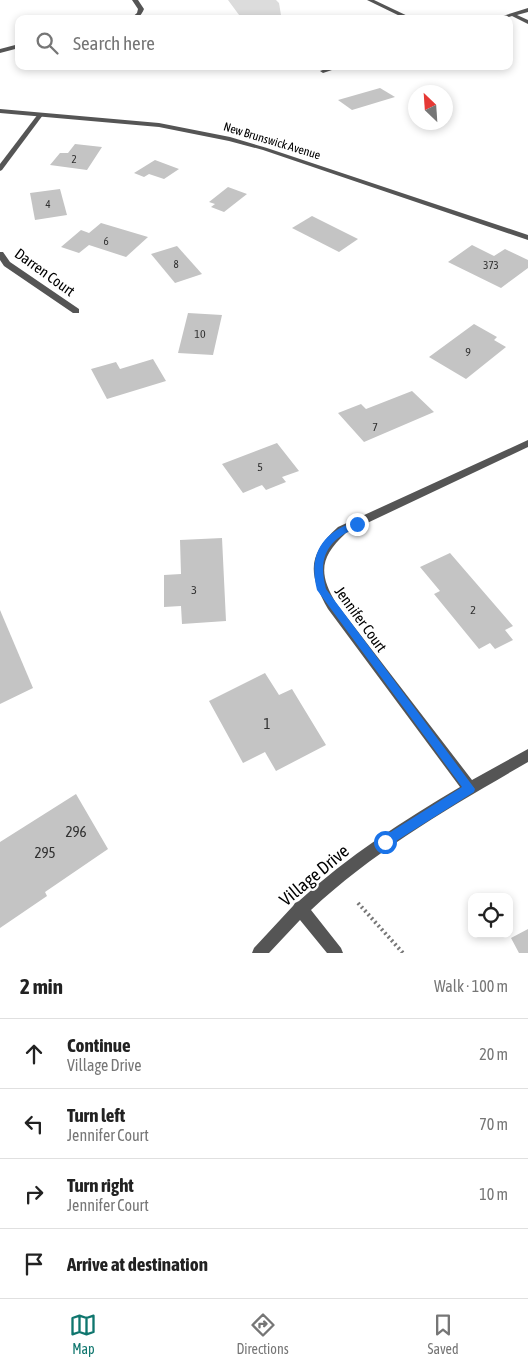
<!DOCTYPE html>
<meta charset="utf-8">
<style>
:root{--surface:#fff;--page:#f6f6f6;--text:#222;--muted:#767676;--line:#e0e0e0;--accent:#0f766e}
body{margin:0;font-family:"Asap Condensed",sans-serif;background:var(--page);color:var(--text)}
.controls{position:absolute;right:15px;bottom:15px;display:grid;overflow:hidden;border-radius:10px;box-shadow:0 2px 8px #0003}
.controls button{width:45px;height:45px;display:grid;place-items:center;padding:0;border:0;border-bottom:1px solid var(--line);background:var(--surface);color:var(--text);font:25px sans-serif}
.compass{position:absolute;left:408px;top:85px;width:45px;height:45px;border-radius:50%;background:var(--surface);box-shadow:0 2px 8px #0003;rotate:335deg}
.stop{position:absolute;width:15px;height:15px;margin:-11px;border:4px solid #1a73e8;border-radius:50%;background:#fff}
.stop.end{background:#1a73e8;border-color:#fff;box-shadow:0 1px 5px #0008}
.list{margin:0;padding:0;list-style:none}
h2{display:flex;justify-content:space-between;align-items:center;height:65px;margin:0;padding:0 20px;font-size:21px}
h2 small{font-size:16px;font-weight:400;color:var(--muted)}
.list li{display:grid;grid-template-columns:32px 1fr auto;gap:15px;align-items:center;box-sizing:border-box;height:70px;padding:0 20px;border-top:1px solid var(--line)}
.list b{display:block;font-size:19px;white-space:nowrap}
.list p{margin:0;font-size:16px;white-space:nowrap;color:var(--muted)}
.list em{font-size:16px;font-style:normal;color:var(--muted)}
.icon{flex:none;width:28px;height:28px;fill:none;stroke:currentColor;stroke-width:2;stroke-linecap:round;stroke-linejoin:round}
.map{position:relative;flex:none;width:528px;height:953px;overflow:hidden}
.search{position:absolute;background:var(--surface);box-shadow:0 2px 8px #0003;left:15px;right:15px;top:15px;height:55px;display:flex;align-items:center;gap:12px;box-sizing:border-box;padding:0 18px;border-radius:10px;color:var(--muted);font-size:19px}
.sheet{height:345px;background:var(--surface)}
nav{display:flex;justify-content:space-around;align-items:center;box-sizing:border-box;height:70px;border-top:1px solid var(--line);background:var(--surface);font-size:14px;color:var(--muted)}
nav a{display:grid;justify-items:center;gap:2px}
nav .on{color:var(--accent)}
.map>svg:first-child{display:block}
</style>
<div class="map">
<svg width="528" height="953" viewBox="0 0 528 953">
<rect width="100%" height="100%" fill="#fff"/>
<polygon fill="#dcdcdc" points="228,0 276,0 279,3 281,15 295,19 242,19"/>
<g fill="#c4c4c4">
<polygon points="380,88 395,97 352,110 338,100"/>
<polygon points="75,144 102,147 87,170 50,165 60,153 68,153"/>
<polygon points="155,160 179,169 164,179 149,174 144,177 134,173"/>
<polygon points="228,187 247,194 224,212 211,207 215,204 209,202"/>
<polygon points="60,189 67,215 35,220 30,193"/>
<polygon points="312,216 358,239 339,252 292,228"/>
<polygon points="101,223 148,237 126,257 89,245 79,253 61,247 81,230 89,233"/>
<polygon points="472,245 494,256 505,249 528,260 528,268 501,288 448,262"/>
<polygon points="177,246 202,274 175,283 151,254"/>
<polygon points="188,313 222,315 213,355 178,353"/>
<polygon points="474,324 497,337 494,340 506,347 466,379 429,357"/>
<polygon points="153,359 166,381 107,399 91,369 116,362 120,369"/>
<polygon points="412,391 434,412 364,442 338,413 361,404 366,409"/>
<polygon points="277,443 299,471 282,477 286,482 266,490 262,485 243,493 222,464"/>
<polygon points="222,538 226,621 182,624 181,606 164,607 164,575 181,574 180,540"/>
<polygon points="450,553 513,626 505,630 513,640 495,649 490,643 479,649 434,594 440,591 420,567"/>
<polygon points="0,610 33,688 0,704"/>
<polygon points="265,673 279,695 292,689 326,745 276,771 265,752 243,763 209,701"/>
<polygon points="76,794 108,849 45,892 47,896 0,928 0,842"/>
<polygon points="528,929 528,953 519,953 511,938"/>
</g>
<g fill="none" stroke-linecap="round" stroke-linejoin="round">
<polyline stroke="#777" stroke-width="4" stroke-dasharray="2 3" stroke-linecap="butt" points="358,903 403,953"/>
<g fill="#555" fill-rule="evenodd">
<path d="M132,0H138L144,9C141,16 138,19 130,19L137,13L138,9Z"/>
<polygon points="367,0 374,0 414,19 406,19"/>
<polygon points="528,8 528,12 517,15 528,20 528,24 512,16 503,19 493,19"/>
<polygon points="19,44 19,48 0,53 0,49"/>
<polygon points="334,66 344,66 323,73 320,71"/>
<polygon points="38,114 43,115 2,170 0,171 0,164"/>
<polygon points="0,252 3,252 10,262 79,309 79,313 73,313 4,266 0,260"/>
<path d="M528,440V447L346,533C320,557 318,573 336,603L472,780L528,749V762C452,806 375,850 311,910L341,948L343,953H327L300,920L269,953H252L254,948L293,906L295,903L299,901C348,856 404,820 460,787L328,609C308,574 307,555 338,527Z"/>
</g>
<polygon fill="#555" fill-rule="evenodd" points="0,109 159,123 230,137 267,148 528,235 528,240 263,150 229,141 159,127 0,113"/>
</g>
<path fill="#1a73e8" d="M357,521L360,522V526C329,539 317,555 326,589L475,789L474,792L385,848L381,846L379,842L381,838L462,787L317,590C308,554 322,532 357,521Z"/>
<g text-anchor="middle" dominant-baseline="central" stroke-width="4.5" stroke-linejoin="round" paint-order="stroke">
<g font-size="11" fill="#313131">
<text x="74" y="159">2</text>
<text x="48" y="204">4</text>
<text x="106" y="241">6</text>
<text x="176" y="264">8</text>
<text x="491" y="265">373</text>
</g>
<g font-size="12" fill="#000" stroke="#fff">
<text transform="translate(272 141) rotate(17)">New Brunswick Avenue</text>
</g>
<g font-size="12" fill="#313131">
<text x="200" y="334">10</text>
<text x="468" y="352">9</text>
<text x="375" y="427">7</text>
<text x="260" y="467">5</text>
<text x="194" y="590">3</text>
<text x="473" y="610">2</text>
</g>
<g font-size="15" fill="#000" stroke="#fff">
<text transform="translate(45 272) rotate(36)">Darren Court</text>
<text transform="translate(361 619) rotate(54)">Jennifer Court</text>
</g>
<g font-size="15" fill="#313131">
<text x="267" y="723">1</text>
<text x="76" y="831">296</text>
<text x="45" y="852">295</text>
</g>
<g font-size="18" fill="#000" stroke="#fff">
<text transform="translate(314 875) rotate(-40)">Village Drive</text>
</g>
</g>
</svg>
<div class="controls">
<button><svg class="icon" aria-label="locate" viewBox="0 0 24 24"><circle cx="12" cy="12" r="6"/><path d="M12 2v4M12 18v4M2 12h4M18 12h4"/></svg></button>
</div>
<svg class="compass" viewBox="-18 -18 36 36"><path d="M0-13l5 13h-10z" fill="#e53935"/><path d="M0 13l5-13h-10z" fill="#767676"/></svg>
<div class="stop" style="left:385px;top:842px"></div>
<div class="stop end" style="left:357px;top:524px"></div>
<div class="search"><svg class="icon" aria-label="search" viewBox="0 0 24 24"><circle cx="10" cy="10" r="6"/><path d="M15 15l6 6"/></svg>Search here</div>
</div>
<section class="sheet">
<h2>2 min<small>Walk · 100 m</small></h2>
<ul class="list">
<li><svg class="icon" aria-label="ahead" viewBox="0 0 24 24"><path d="M12 20V5M6 11l6-6 6 6"/></svg><div><b>Continue</b><p>Village Drive</p></div><em>20 m</em></li>
<li><svg class="icon" aria-label="left" viewBox="0 0 24 24"><path d="M17 20v-9H6M10 6l-5 5 5 5"/></svg><div><b>Turn left</b><p>Jennifer Court</p></div><em>70 m</em></li>
<li><svg class="icon" aria-label="right" viewBox="0 0 24 24"><path d="M7 20v-9h11M14 6l5 5-5 5"/></svg><div><b>Turn right</b><p>Jennifer Court</p></div><em>10 m</em></li>
<li><svg class="icon" aria-label="arrive" viewBox="0 0 24 24"><path d="M6 21V4h12l-3 4 3 4H6"/></svg><div><b>Arrive at destination</b></div></li>
</ul>
</section>
<nav>
<a class="on"><svg class="icon" aria-label="map" viewBox="0 0 24 24"><path d="M3 6l6-2 6 2 6-2v14l-6 2-6-2-6 2zM9 4v14M15 6v14"/></svg>Map</a>
<a><svg class="icon" aria-label="directions" viewBox="0 0 24 24"><path d="M12 3l9 9-9 9-9-9zM9 14v-3h6M13 9l2 2-2 2"/></svg>Directions</a>
<a><svg class="icon" aria-label="saved" viewBox="0 0 24 24"><path d="M7 4h10v16l-5-4-5 4z"/></svg>Saved</a>
</nav>
